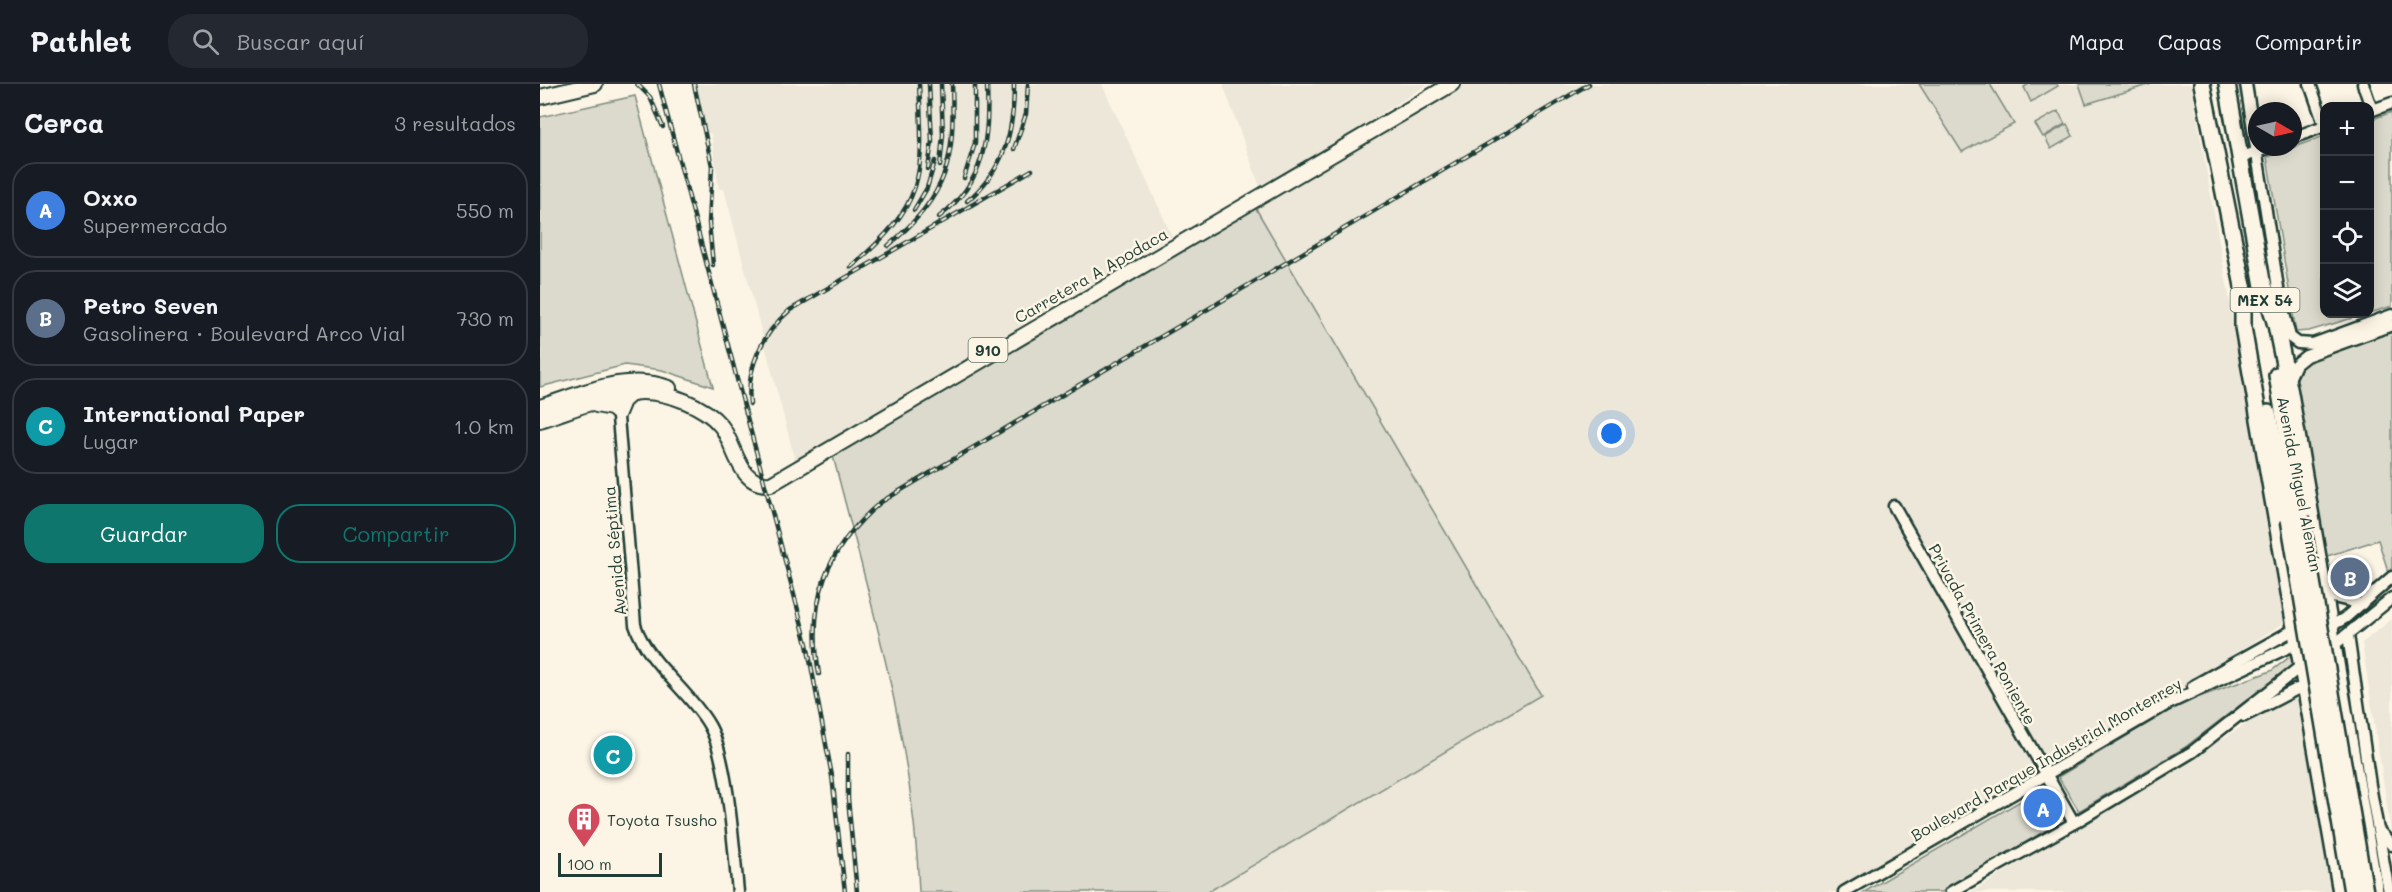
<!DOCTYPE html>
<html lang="es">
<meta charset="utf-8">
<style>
:root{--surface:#171b24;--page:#242831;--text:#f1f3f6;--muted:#9ea1a6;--line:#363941;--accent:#0f766e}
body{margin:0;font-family:Mali,sans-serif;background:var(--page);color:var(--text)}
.controls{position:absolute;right:18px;top:18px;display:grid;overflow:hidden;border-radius:12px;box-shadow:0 3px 15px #0003}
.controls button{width:54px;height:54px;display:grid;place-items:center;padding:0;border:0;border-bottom:2px solid var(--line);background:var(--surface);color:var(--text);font:30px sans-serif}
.compass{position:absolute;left:1708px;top:18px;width:54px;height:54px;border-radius:50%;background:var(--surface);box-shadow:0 3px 15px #0003;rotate:99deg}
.scale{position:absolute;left:18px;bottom:15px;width:104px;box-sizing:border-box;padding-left:6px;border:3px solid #1f3d34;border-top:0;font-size:16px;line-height:21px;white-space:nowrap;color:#1f3d34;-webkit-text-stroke:4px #fcf5e5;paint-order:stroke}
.you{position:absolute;left:1072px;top:350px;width:21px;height:21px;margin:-15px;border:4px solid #fff;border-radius:50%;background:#1a73e8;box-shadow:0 0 0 9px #1a73e833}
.badge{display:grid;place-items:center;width:39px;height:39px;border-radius:50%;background:var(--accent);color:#fff;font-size:20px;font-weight:700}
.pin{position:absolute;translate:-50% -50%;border:3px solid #fff;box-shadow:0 2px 6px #0006}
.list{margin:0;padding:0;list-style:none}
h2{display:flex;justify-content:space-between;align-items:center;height:78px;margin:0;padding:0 24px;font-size:26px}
h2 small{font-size:20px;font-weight:400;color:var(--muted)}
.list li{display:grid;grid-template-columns:39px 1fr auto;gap:18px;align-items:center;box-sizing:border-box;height:96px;margin:0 12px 12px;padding:0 12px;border:2px solid var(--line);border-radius:24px}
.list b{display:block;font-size:22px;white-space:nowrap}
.list p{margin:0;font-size:20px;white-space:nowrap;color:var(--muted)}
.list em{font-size:20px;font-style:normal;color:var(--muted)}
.actions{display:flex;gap:12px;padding:18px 24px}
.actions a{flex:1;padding:14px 0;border:2px solid var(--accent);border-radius:24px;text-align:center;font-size:21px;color:var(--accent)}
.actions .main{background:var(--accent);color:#fff}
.icon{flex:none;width:33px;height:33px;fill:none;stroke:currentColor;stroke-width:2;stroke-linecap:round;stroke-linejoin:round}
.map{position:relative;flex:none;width:1852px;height:808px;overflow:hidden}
header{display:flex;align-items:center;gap:36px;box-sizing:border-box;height:84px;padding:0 30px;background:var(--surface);border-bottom:2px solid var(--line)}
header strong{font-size:28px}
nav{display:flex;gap:33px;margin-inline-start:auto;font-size:21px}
.search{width:420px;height:54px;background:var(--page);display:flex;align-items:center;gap:15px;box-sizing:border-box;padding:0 21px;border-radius:24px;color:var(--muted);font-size:22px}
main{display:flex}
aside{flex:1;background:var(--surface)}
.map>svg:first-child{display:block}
</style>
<header>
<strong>Pathlet</strong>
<div class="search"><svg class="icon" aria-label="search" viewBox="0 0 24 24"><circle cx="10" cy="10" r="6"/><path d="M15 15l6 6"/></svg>Buscar aquí</div>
<nav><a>Mapa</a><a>Capas</a><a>Compartir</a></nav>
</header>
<main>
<aside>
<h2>Cerca<small>3 resultados</small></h2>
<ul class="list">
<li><span class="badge" style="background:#3f7fe0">A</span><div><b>Oxxo</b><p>Supermercado</p></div><em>550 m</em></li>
<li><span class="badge" style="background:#5c6f8a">B</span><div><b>Petro Seven</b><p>Gasolinera · Boulevard Arco Vial</p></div><em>730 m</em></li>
<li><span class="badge" style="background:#0f9aa8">C</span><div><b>International Paper</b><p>Lugar</p></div><em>1.0 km</em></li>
</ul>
<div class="actions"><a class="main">Guardar</a><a>Compartir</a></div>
</aside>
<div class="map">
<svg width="1852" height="808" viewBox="0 0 1852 808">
<rect width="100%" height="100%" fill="#fcf5e5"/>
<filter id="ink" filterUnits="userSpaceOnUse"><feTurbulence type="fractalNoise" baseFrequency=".0167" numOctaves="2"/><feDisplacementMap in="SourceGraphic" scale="12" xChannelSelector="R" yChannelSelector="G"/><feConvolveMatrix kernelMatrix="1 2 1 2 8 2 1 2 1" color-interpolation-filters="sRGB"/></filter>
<g filter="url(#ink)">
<g fill="#ece7d8">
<polygon points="151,0 562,0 632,152 255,376 184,105 179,105 171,49 164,50"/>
<polygon points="683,0 888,0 721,106"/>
<polygon points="921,0 1651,0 1747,537 1559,654 1295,808 668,808 1001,611 715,123"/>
<polygon points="1852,535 1852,754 1822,559"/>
<polygon points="1757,609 1791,808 1432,808"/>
</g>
<g fill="#dcdacc" stroke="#7e8c80" stroke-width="1.5">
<polygon points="1379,0 1450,0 1474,40 1422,68"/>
<polygon points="1489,0 1517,0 1518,2 1491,18 1484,3"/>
<polygon points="1539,0 1611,0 1546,20"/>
<polygon points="95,12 173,303 122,286 85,281 0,303 0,33"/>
<polygon points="1518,27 1525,40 1503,53 1495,40"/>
<polygon points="1852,28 1852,222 1830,229 1830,36"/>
<polygon points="1527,40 1533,52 1511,65 1505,53"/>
<polygon points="1784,52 1784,230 1826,230 1769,247 1756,248 1727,73"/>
<path d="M715,123L1001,611L668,808H379C374,657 329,513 292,368Z"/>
<polygon points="1852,248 1852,487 1849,490 1838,456 1784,473 1754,301 1756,288 1765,278"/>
<polygon points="1755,569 1758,577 1644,664 1539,727 1518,693 1640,620 1731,587"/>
<polygon points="1489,712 1508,745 1402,808 1324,808"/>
</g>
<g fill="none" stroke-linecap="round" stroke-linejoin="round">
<defs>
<g id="minor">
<polyline points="1706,0 1739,210 1750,253 1758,259 1773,260 1852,231"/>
<polyline points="1770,0 1784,40"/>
<polyline points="1823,0 1832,26"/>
<polyline points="1830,27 1852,19"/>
<polyline points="1753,54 1784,42"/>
<polyline points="1700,74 1730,63"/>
<polyline points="1750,293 1756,280 1766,272 1852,241"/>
<path d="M77,321L95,541C108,580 149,606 169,641C188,673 194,768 198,808"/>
<polyline points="1354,422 1534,739"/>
<polyline points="1785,511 1822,520"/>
<polyline points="1786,545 1805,534 1852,493"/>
<polyline points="1808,551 1830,701 1849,808"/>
<polyline points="1789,565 1852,514"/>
<polyline points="1653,602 1755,545"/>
<polyline points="1704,632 1757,605 1767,606"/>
<polyline points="1838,746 1852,761"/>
<polyline points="1304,808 1626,621 1764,556"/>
<polyline points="1411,808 1534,739 1652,668 1765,579"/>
</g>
<g id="major">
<polyline points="0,13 55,0"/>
<polyline points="56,321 72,324 78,329 83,317 92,309"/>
<path d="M0,323C42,310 86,288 129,304"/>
<path d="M0,336C29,327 74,308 102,308C128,308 164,321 181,342C196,361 198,403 231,400L912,0"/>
</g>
<g id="highway">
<polyline points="1662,0 1705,212"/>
<polyline points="1687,0 1724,208"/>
<polyline points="1723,198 1736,241 1750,309 1835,808"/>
<polyline points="1703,201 1703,243 1801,808"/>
<polyline points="1737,291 1761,433"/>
<polyline points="1728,329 1749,435"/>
</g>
</defs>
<use href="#minor" stroke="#1f3d34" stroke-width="15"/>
<use href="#major" stroke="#1f3d34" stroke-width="18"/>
<use href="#highway" stroke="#1f3d34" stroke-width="20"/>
<use href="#minor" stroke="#fcf5e5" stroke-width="10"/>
<use href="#major" stroke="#fcf5e5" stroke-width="14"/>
<use href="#highway" stroke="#fcf5e5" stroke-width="15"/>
<defs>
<g id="rail">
<polyline points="97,0 110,13 123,43"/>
<polyline points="119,0 267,560 292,692 305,808"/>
<polyline points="154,0 172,82 169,139 173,181"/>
<polyline points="474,65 486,30 488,0"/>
<polyline points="400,82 403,51 401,0"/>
<polyline points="388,85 392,57 389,0"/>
<polyline points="424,94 435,59 435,0"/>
<path d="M427,117C465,85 474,48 474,0"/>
<polyline points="374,126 387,104 395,77"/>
<path d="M399,133C446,97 449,55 447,0"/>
<path d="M348,162C409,109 415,78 412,0"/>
<path d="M311,183C386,119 384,93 379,0"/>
<path d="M210,320C206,284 222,250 250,226L492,86"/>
<path d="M279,590C267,518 285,465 341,418L1049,0"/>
<polyline points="308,670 308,715 317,808"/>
</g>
</defs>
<use href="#rail" stroke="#1f3d34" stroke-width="4.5"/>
<use href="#rail" stroke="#fcf5e5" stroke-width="2" stroke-dasharray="7" stroke-linecap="butt"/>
<defs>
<g id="highway-bridge">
<polyline points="1761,433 1825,808"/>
<polyline points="1749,435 1812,808"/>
</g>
</defs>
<use href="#highway-bridge" stroke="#1f3d34" stroke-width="20" stroke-linecap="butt"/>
<use href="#highway-bridge" stroke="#fcf5e5" stroke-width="15"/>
</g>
</g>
<defs>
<symbol id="building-pin" viewBox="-11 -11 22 30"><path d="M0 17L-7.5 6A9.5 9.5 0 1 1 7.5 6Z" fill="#d1495b" stroke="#fcf5e5"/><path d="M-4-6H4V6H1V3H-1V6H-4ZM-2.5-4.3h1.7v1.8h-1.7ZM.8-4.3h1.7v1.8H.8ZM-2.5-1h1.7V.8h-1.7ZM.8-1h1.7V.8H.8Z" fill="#fff"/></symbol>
</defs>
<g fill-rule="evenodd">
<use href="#building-pin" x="25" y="716" width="38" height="52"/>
</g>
<g text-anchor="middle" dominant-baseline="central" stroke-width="5" stroke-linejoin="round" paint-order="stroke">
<g fill="#fcf5e5" stroke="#617469" stroke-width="1.5">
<rect x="1690.5" y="204" width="69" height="24" rx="4.5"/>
<rect x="428.5" y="254" width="39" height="24" rx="4.5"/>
</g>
<g font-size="15" font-weight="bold" fill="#1f3d34">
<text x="1725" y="216">MEX 54</text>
<text x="448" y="266">910</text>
</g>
<g font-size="16" fill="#1f3d34" stroke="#fcf5e5">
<text transform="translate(551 191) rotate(-30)">Carretera A Apodaca</text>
<text transform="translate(1760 400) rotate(79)">Avenida Miguel Alemán</text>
<text transform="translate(74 467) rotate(-95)">Avenida Séptima</text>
<text transform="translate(1443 550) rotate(61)">Privada Primera Poniente</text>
<text transform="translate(1506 675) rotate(-30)">Boulevard Parque Industrial Monterrey</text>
</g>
<g font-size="16" fill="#1f3d34" stroke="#fcf5e5" text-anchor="start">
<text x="67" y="735">Toyota Tsusho</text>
</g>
</g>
</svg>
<div class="controls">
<button>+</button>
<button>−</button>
<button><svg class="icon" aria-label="locate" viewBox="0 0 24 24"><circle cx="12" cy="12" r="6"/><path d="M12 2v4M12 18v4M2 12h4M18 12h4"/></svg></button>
<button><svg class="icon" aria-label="layers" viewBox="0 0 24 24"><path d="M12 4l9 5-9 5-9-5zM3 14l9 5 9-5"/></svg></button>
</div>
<svg class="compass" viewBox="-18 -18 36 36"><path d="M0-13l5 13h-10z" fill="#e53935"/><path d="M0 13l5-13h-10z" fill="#9ea1a6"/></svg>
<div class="scale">100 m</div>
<div class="you"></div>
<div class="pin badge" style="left:1503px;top:724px;background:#3f7fe0">A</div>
<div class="pin badge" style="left:1810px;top:493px;background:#5c6f8a">B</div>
<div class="pin badge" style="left:73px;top:671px;background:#0f9aa8">C</div>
</div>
</main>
